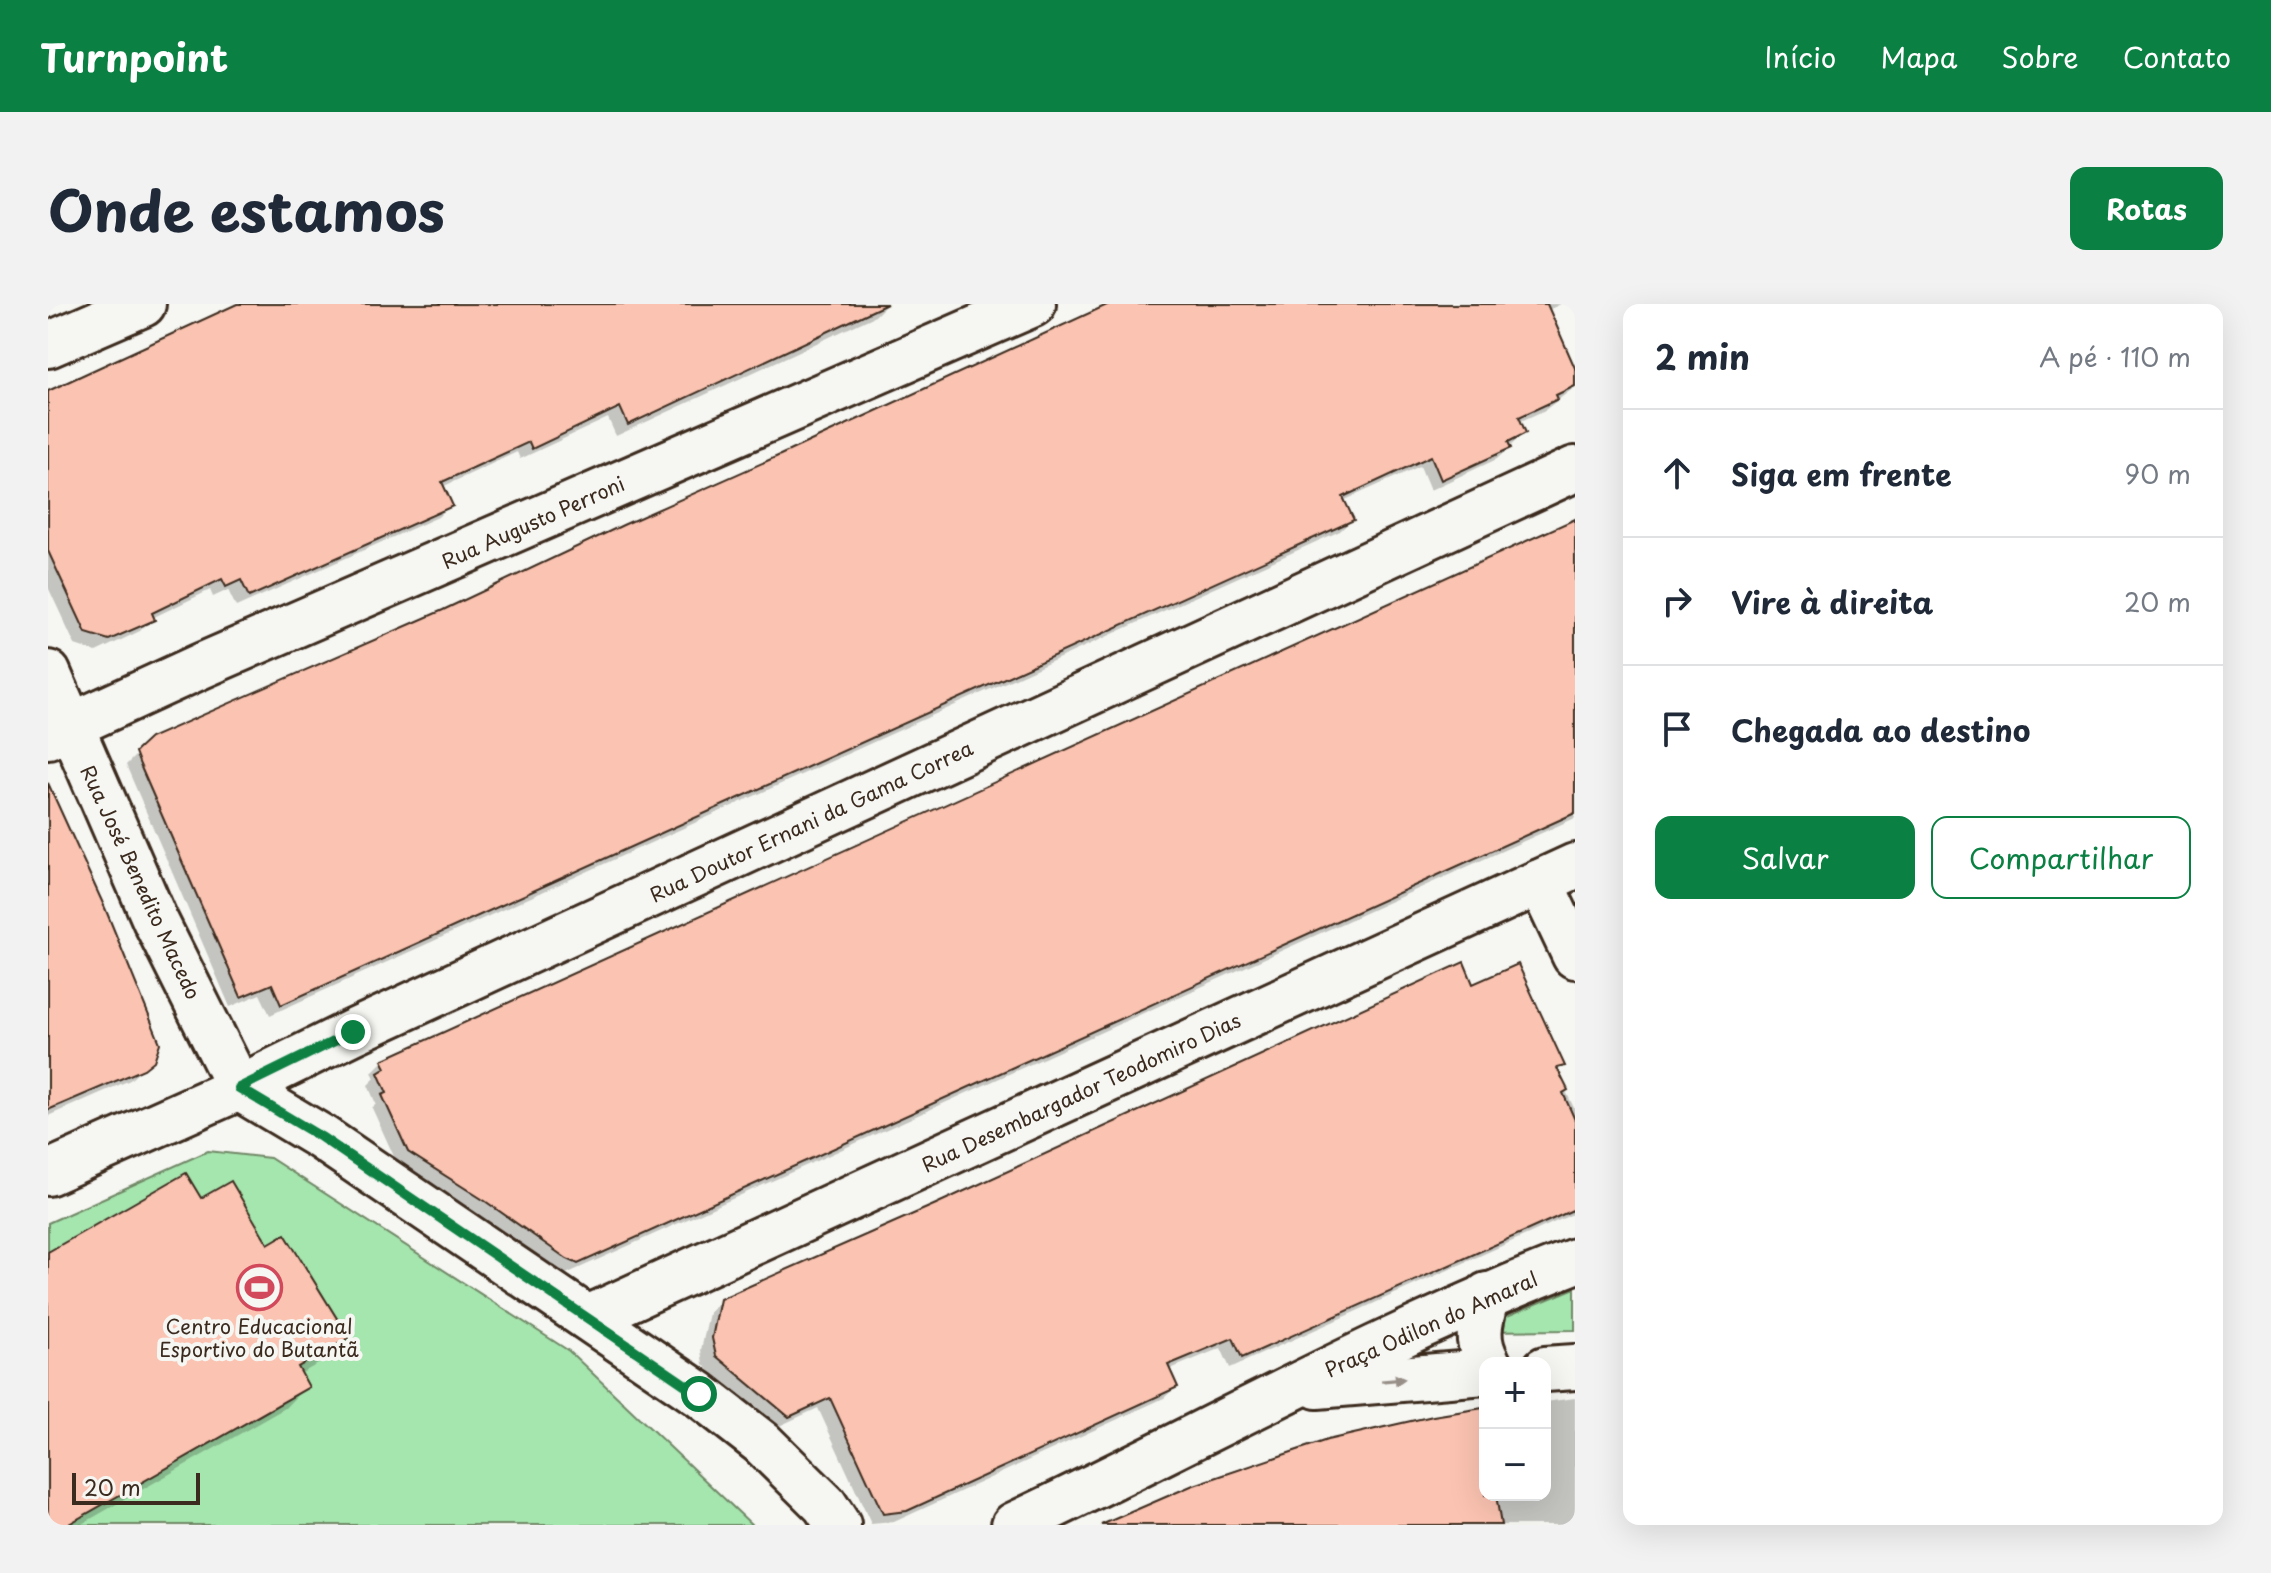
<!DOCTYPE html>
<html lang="pt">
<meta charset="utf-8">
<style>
:root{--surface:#fff;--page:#f2f2f3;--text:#1f2937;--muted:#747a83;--line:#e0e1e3;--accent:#0b8043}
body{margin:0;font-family:"Playpen Sans",sans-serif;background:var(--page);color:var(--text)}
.controls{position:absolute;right:24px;bottom:24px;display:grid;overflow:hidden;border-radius:16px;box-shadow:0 8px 32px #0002}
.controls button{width:72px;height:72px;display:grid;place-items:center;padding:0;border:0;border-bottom:2px solid var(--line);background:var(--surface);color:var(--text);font:40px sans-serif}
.scale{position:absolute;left:24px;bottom:20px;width:128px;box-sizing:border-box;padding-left:8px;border:4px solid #3b2a1e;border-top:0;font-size:22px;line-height:28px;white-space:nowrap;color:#3b2a1e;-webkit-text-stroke:6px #f6f6f2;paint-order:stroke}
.stop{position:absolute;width:24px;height:24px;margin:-18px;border:6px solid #0b8043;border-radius:50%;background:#fff}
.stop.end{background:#0b8043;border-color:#fff;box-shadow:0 2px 8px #0008}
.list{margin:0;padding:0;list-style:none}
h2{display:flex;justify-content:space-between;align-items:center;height:104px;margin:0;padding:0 32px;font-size:34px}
h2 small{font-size:26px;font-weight:400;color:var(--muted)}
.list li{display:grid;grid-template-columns:52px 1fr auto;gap:24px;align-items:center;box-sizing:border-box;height:128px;padding:0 32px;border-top:2px solid var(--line)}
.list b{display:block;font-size:30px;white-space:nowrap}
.list em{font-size:26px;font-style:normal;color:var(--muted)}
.actions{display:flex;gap:16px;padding:24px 32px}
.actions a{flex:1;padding:18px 0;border:2px solid var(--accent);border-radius:16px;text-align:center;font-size:28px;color:var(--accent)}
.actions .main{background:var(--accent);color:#fff}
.icon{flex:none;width:44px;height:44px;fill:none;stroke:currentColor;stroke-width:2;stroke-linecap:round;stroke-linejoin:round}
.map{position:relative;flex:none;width:1527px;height:1221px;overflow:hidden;border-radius:16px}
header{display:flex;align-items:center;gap:48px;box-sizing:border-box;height:112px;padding:0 40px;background:var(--accent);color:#fff}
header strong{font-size:38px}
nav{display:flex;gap:44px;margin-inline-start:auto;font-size:28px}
.intro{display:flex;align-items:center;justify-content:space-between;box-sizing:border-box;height:192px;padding:0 48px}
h1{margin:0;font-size:56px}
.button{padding:20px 36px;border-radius:16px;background:var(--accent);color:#fff;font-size:28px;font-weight:700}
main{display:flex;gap:48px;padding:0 48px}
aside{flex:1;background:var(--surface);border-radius:16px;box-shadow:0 8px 32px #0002}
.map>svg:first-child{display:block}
</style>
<header>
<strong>Turnpoint</strong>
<nav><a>Início</a><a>Mapa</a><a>Sobre</a><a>Contato</a></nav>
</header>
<div class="intro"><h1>Onde estamos</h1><a class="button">Rotas</a></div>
<main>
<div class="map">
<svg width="1527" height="1221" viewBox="0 0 1527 1221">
<rect width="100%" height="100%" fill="#f6f6f2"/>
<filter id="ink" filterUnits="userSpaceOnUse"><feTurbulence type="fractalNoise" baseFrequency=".0125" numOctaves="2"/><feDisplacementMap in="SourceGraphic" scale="16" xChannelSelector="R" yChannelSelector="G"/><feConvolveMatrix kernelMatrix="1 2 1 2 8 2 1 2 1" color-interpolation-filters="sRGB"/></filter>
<g filter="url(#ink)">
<g fill="#a5e5ae" stroke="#708866" stroke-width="2">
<polygon points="160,847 222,854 521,1047 704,1221 0,1221 0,919"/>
<polygon points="1527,984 1527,1026 1423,1027"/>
</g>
<g fill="#0003">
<polygon points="195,0 839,0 827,12 568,132 560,114 472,155 469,148 394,183 402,201 390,213 188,303 180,286 165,293 162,286 104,314 92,327 48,348 27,341 0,283 0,110"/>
<polygon points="1069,0 1513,0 1500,6 1527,69 1527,83 1497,106 1471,118 1476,129 1449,155 1382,186 1372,162 1295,197 1304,216 1292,227 222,711 212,690 182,703 78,461 103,436 396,308"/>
<polygon points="1527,218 1527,514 518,970 507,966 349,859 324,804 328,800 320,781 327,774 324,768 335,757"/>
<polygon points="0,496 104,756 82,776 0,812"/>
<polygon points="1424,683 1514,761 1508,767 1527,806 1527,909 1182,1064 1173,1044 1120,1066 1128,1083 1116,1094 846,1218 823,1220 770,1104 729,1123 667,1073 655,1060 653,1046 661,1009 673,997"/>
<polygon points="152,897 298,1034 277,1056 252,1070 258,1082 237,1104 32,1221 0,1221 0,950"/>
<polygon points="1527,1094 1527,1221 1057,1221 1385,1114 1437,1107 1437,1191 1497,1191 1497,1098"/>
</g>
<g fill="#fbc3b1" stroke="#3b2a1e" stroke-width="2">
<polygon points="189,0 839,0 580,121 572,103 484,145 481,138 394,178 405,202 201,293 193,276 178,283 174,275 104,309 107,316 61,336 38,329 0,247 0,87"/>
<polygon points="1061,0 1499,0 1527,64 1527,82 1508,91 1510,95 1471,113 1478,129 1460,138 1463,144 1393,176 1383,152 1295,193 1306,216 233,701 224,680 193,693 92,461 87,448 102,434 395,306 575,221 730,152"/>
<polygon points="1527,215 1527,509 530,960 519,955 437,897 360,848 334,791 339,789 330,769 338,764 334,756"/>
<polygon points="0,479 57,604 112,739 106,757 96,765 0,806"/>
<polygon points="1416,658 1425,680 1470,660 1517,762 1509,764 1520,786 1515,789 1527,816 1527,905 1194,1054 1185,1034 1120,1061 1130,1083 859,1207 835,1210 782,1094 741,1113 668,1052 664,1034 672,995 888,900"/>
<polygon points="138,869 153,894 183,877 220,940 237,930 301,1034 250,1063 261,1083 19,1221 0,1221 0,948"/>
<polygon points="1435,1104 1437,1191 1448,1191 1453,1221 1053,1221 1143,1182 1279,1136 1385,1112"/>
</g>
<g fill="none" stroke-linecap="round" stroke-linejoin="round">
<defs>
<g id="street">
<polyline points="0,41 95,0"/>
<polyline points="0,369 107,616 191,784 273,833 651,1090 714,1139 777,1201 790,1221"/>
<polyline points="0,432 153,362 985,0"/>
<polyline points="1492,578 1527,652"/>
<polyline points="0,869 191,784 305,728 1527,165"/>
<path d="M1439,991C1432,1017 1426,1035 1440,1059"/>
<polyline points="540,1014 1527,562"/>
<polyline points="1497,1065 1527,1063"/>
<polyline points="1269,1082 1437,1068"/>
<path d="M966,1221C1153,1133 1334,1031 1527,957"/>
</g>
</defs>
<use href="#street" stroke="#3b2a1e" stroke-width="50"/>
<use href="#street" stroke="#f6f6f2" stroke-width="44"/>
</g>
<defs><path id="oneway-solid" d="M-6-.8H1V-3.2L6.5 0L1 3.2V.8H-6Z" transform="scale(2)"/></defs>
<use fill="#989088" href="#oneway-solid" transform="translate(1345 1076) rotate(-5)"/>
</g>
<g fill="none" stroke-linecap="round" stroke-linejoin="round" filter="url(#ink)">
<polyline stroke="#0b8043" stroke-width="10" points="305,728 191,784 273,833 651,1090"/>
</g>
<defs>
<symbol id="stadium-ring" viewBox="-11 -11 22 22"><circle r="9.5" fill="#f6f6f2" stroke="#d1495b" stroke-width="1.5"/><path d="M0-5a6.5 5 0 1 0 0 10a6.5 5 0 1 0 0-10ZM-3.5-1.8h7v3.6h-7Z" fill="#d1495b"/></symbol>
</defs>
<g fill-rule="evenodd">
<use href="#stadium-ring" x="186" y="958" width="51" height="51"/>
</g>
<g text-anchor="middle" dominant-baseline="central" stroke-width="8" stroke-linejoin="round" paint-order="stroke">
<g font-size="20" fill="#3b2a1e" stroke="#f6f6f2">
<text transform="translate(485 218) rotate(-24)">Rua Augusto Perroni</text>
<text transform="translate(763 517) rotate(-25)">Rua Doutor Ernani da Gama Correa</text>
<text transform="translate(93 578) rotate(65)">Rua José Benedito Macedo</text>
<text transform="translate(1033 788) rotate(-25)">Rua Desembargador Teodomiro Dias</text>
<text transform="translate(1383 1020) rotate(-24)">Praça Odilon do Amaral</text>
</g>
<g font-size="20" fill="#3b2a1e" stroke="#f6f6f2">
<text x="211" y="1022">Centro Educacional<tspan x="211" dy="23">Esportivo do Butantã</tspan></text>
</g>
</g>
</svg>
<div class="controls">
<button>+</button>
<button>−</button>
</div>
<div class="scale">20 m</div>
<div class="stop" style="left:651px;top:1090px"></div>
<div class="stop end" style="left:305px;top:728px"></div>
</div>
<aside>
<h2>2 min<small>A pé · 110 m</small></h2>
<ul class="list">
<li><svg class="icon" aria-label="ahead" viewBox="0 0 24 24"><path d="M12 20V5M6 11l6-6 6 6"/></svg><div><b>Siga em frente</b></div><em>90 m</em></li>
<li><svg class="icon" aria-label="right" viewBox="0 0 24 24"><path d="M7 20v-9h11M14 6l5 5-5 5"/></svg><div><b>Vire à direita</b></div><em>20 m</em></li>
<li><svg class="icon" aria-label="arrive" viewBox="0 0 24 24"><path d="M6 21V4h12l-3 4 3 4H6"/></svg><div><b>Chegada ao destino</b></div></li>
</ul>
<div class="actions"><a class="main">Salvar</a><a>Compartilhar</a></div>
</aside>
</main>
